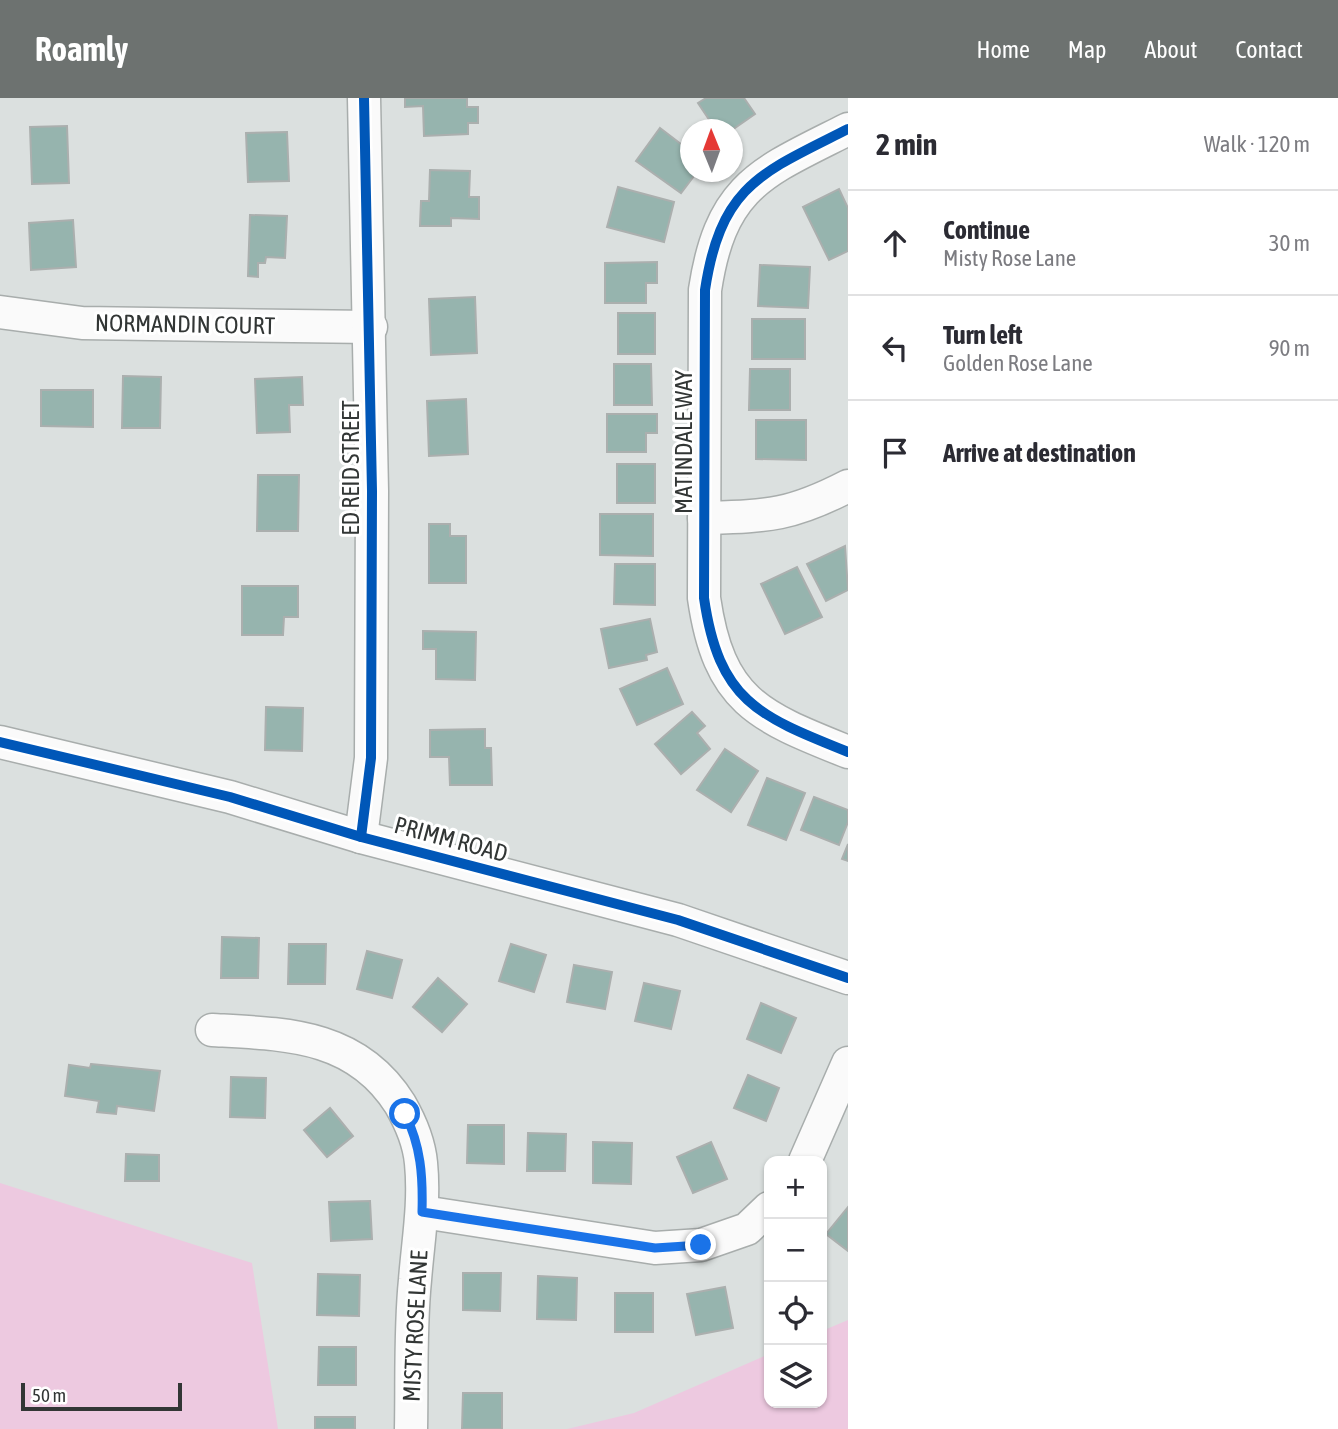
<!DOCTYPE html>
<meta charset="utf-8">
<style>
:root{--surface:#fff;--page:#f7f7f7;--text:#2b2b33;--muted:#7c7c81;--line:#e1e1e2;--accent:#6d7270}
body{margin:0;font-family:"Asap Condensed",sans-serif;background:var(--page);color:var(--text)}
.controls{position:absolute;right:21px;bottom:21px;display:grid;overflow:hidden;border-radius:14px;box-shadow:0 2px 5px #0004}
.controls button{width:63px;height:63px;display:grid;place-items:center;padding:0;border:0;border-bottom:2px solid var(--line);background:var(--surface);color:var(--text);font:35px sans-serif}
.compass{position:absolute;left:680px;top:21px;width:63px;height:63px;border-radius:50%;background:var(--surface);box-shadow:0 2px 5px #0004;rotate:359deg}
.scale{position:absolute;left:21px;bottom:18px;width:161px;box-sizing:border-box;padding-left:7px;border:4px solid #323635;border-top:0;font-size:19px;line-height:24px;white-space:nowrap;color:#323635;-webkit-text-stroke:5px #fff;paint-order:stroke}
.stop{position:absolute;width:21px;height:21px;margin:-16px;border:5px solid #1a73e8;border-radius:50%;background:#fff}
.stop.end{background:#1a73e8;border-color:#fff;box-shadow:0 2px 7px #0008}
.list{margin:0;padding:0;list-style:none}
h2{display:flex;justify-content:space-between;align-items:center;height:91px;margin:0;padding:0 28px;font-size:30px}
h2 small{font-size:23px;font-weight:400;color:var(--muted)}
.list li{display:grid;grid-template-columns:46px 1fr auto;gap:21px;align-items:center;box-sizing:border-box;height:105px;padding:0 28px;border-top:2px solid var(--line)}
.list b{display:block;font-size:26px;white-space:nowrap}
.list p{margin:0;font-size:23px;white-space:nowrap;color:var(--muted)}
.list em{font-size:23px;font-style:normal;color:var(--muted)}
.icon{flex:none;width:38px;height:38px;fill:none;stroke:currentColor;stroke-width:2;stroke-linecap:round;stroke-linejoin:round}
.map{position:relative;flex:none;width:848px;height:1331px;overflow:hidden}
header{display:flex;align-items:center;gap:42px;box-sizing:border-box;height:98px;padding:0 35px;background:var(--accent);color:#fff}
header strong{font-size:33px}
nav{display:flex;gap:38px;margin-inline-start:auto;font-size:24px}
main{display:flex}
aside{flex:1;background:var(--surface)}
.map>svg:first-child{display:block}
</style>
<header>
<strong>Roamly</strong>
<nav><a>Home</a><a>Map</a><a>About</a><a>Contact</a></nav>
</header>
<main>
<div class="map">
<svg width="848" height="1331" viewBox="0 0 848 1331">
<rect width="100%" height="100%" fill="#dbe0df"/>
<g fill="#edc9e0">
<polygon points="0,1085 252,1165 278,1331 0,1331"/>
<polygon points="848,1222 848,1331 567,1331 634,1315 769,1256 769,1305 822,1305 822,1233"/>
</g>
<g fill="#96b4ae" stroke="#abafae" stroke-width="2">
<polygon points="405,0 467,0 467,9 478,9 478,25 468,25 468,36 424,38 423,8 405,9"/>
<polygon points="706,0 744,0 755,16 732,32 716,32 698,5"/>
<polygon points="67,28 69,85 32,86 30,29"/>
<polygon points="660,30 690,53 690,74 697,74 681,95 636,63"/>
<polygon points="287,34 289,83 248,84 246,35"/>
<polygon points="430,72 470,73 469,99 479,99 479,121 451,120 451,128 420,128 421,103 429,103"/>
<polygon points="618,89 674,104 664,144 607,129"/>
<polygon points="839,91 848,110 848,153 829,162 803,109"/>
<polygon points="250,117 287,118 285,160 266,159 265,165 258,165 258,179 248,178"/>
<polygon points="73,122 76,169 31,172 29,125"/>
<polygon points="657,164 657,185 646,185 646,205 605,205 605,165"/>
<polygon points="760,167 810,169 808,210 758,208"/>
<polygon points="475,199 477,255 431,257 429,201"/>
<rect x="618" y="215" width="37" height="41"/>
<rect x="752" y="221" width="53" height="40"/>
<polygon points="614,266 651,266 652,307 614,307"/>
<polygon points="750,271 790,271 790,312 749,312"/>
<polygon points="123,278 161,279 160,330 122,330"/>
<polygon points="302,279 303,307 289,307 290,334 257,335 255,281"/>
<polygon points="41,292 93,292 93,329 41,328"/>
<polygon points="466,301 468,356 429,358 427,303"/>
<polygon points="607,316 657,316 657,335 646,335 646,354 607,354"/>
<polygon points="756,322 806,322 806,362 756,361"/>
<rect x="617" y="366" width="38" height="39"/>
<polygon points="258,377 299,377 298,433 257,433"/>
<polygon points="600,416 653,416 653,458 600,457"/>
<polygon points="429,426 450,426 450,438 466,438 466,485 429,485"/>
<polygon points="845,448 848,492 826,503 807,466"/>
<polygon points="615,466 655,466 655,507 614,506"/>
<polygon points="797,469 822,519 785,536 761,486"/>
<polygon points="242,488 298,488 298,519 284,519 283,537 242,537"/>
<polygon points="650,521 657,554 646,557 647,562 609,570 601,531"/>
<polygon points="423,533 476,534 475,582 436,581 436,551 423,551"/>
<polygon points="667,570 683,606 637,627 620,591"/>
<polygon points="266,609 303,610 302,653 265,652"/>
<polygon points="692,614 705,628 697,635 710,651 681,676 655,646"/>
<polygon points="485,631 485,650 491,650 492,687 450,687 449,659 430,659 430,632"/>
<polygon points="725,651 758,673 731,714 697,692"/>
<polygon points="767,680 805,695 786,742 748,727"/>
<polygon points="814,699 848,712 848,724 839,747 801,732"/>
<polygon points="848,746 848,763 842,761"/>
<polygon points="222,839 259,840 258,880 221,880"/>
<polygon points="289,846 326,846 325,886 288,886"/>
<polygon points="511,846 546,857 534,894 499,883"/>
<polygon points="367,853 402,862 392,900 357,891"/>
<polygon points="574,867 612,874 605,911 567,904"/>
<polygon points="438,880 467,906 442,934 413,909"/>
<polygon points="644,885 680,893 671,931 635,923"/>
<polygon points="761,905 796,920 781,955 747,941"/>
<polygon points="91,966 160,973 154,1013 117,1008 116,1016 97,1014 99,1003 65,998 69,967 90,970"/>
<polygon points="748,977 779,990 766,1023 734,1010"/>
<polygon points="231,979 266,980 265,1020 230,1019"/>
<polygon points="330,1010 353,1038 327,1059 304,1032"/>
<polygon points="468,1027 504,1027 504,1066 467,1065"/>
<polygon points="528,1035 566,1036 565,1073 527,1073"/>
<polygon points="593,1044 632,1045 631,1086 593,1085"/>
<polygon points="711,1044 727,1081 693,1095 677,1059"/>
<polygon points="126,1056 159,1057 159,1083 125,1083"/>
<polygon points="370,1103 372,1141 331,1143 329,1104"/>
<polygon points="848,1109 848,1153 826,1136"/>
<polygon points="463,1175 501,1175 500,1213 463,1212"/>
<polygon points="318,1176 360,1177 359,1218 317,1217"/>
<polygon points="538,1178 577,1180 576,1222 537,1221"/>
<polygon points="725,1189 733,1230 696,1237 687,1196"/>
<rect x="615" y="1195" width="38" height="39"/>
<polygon points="319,1249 356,1249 356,1287 318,1287"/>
<polygon points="463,1295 502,1295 502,1331 462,1331"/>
<rect x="315" y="1319" width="40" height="12"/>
</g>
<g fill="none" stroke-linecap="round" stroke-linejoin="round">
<defs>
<g id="minor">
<path d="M848,31C761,75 721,87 705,192L704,500C719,603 758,618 848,654"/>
<polyline points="0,214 82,225 371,229"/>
<path d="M704,420C768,418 790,418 848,388"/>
<polyline points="0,644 230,699 361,739 678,822 848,880"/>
<polyline points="361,739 371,660 372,393 364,0"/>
<path d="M212,932C286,936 356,936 400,1006C411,1025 419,1043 421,1065C425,1105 418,1143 415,1182C410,1231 412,1282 411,1331"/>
<polyline points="805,1063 848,965"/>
<polyline points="423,1114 655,1150 701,1147 747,1131 769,1110"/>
</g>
</defs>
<use href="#minor" stroke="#a8adac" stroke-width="35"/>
<use href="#minor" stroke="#fafafa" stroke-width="32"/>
<defs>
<g id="cycleway">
<path d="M848,31C761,75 721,87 705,192L704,500C719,603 758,618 848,654"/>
<polyline points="0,644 230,699 361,739 678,822 848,880"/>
<polyline points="361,739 371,660 372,393 364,0"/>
</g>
</defs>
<use href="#cycleway" stroke="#fff" stroke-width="15"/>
<use href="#cycleway" stroke="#0057b8" stroke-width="10"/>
</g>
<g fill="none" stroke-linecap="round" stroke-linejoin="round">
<path stroke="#1a73e8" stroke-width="9" d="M405,1016C421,1048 423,1078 422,1114L655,1150L701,1147"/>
</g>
<g text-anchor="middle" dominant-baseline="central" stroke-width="6" stroke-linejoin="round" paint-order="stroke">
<g font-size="24" fill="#323635" stroke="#fff">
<text transform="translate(185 226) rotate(1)">NORMANDIN COURT</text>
<text transform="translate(683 344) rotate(-90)">MATINDALE WAY</text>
<text transform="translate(350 370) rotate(-90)">ED REID STREET</text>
<text transform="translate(451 741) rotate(15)">PRIMM ROAD</text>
<text transform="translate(415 1228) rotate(-87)">MISTY ROSE LANE</text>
</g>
</g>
</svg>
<div class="controls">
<button>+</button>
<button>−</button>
<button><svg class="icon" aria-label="locate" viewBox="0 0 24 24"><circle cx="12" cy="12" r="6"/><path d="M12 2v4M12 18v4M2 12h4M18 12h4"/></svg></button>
<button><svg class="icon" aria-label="layers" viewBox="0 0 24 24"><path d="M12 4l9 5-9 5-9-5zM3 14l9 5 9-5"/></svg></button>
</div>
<svg class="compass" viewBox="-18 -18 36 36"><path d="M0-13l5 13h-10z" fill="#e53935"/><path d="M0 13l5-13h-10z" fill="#7c7c81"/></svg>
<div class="scale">50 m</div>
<div class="stop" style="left:405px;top:1016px"></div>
<div class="stop end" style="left:701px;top:1147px"></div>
</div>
<aside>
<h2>2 min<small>Walk · 120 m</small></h2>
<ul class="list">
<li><svg class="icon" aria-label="ahead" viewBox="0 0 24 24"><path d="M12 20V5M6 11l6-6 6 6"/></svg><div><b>Continue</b><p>Misty Rose Lane</p></div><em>30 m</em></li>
<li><svg class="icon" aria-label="left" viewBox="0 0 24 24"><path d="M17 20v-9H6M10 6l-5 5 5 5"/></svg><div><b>Turn left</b><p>Golden Rose Lane</p></div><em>90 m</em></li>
<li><svg class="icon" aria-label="arrive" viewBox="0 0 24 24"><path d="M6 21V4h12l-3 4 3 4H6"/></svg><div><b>Arrive at destination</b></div></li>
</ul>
</aside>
</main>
